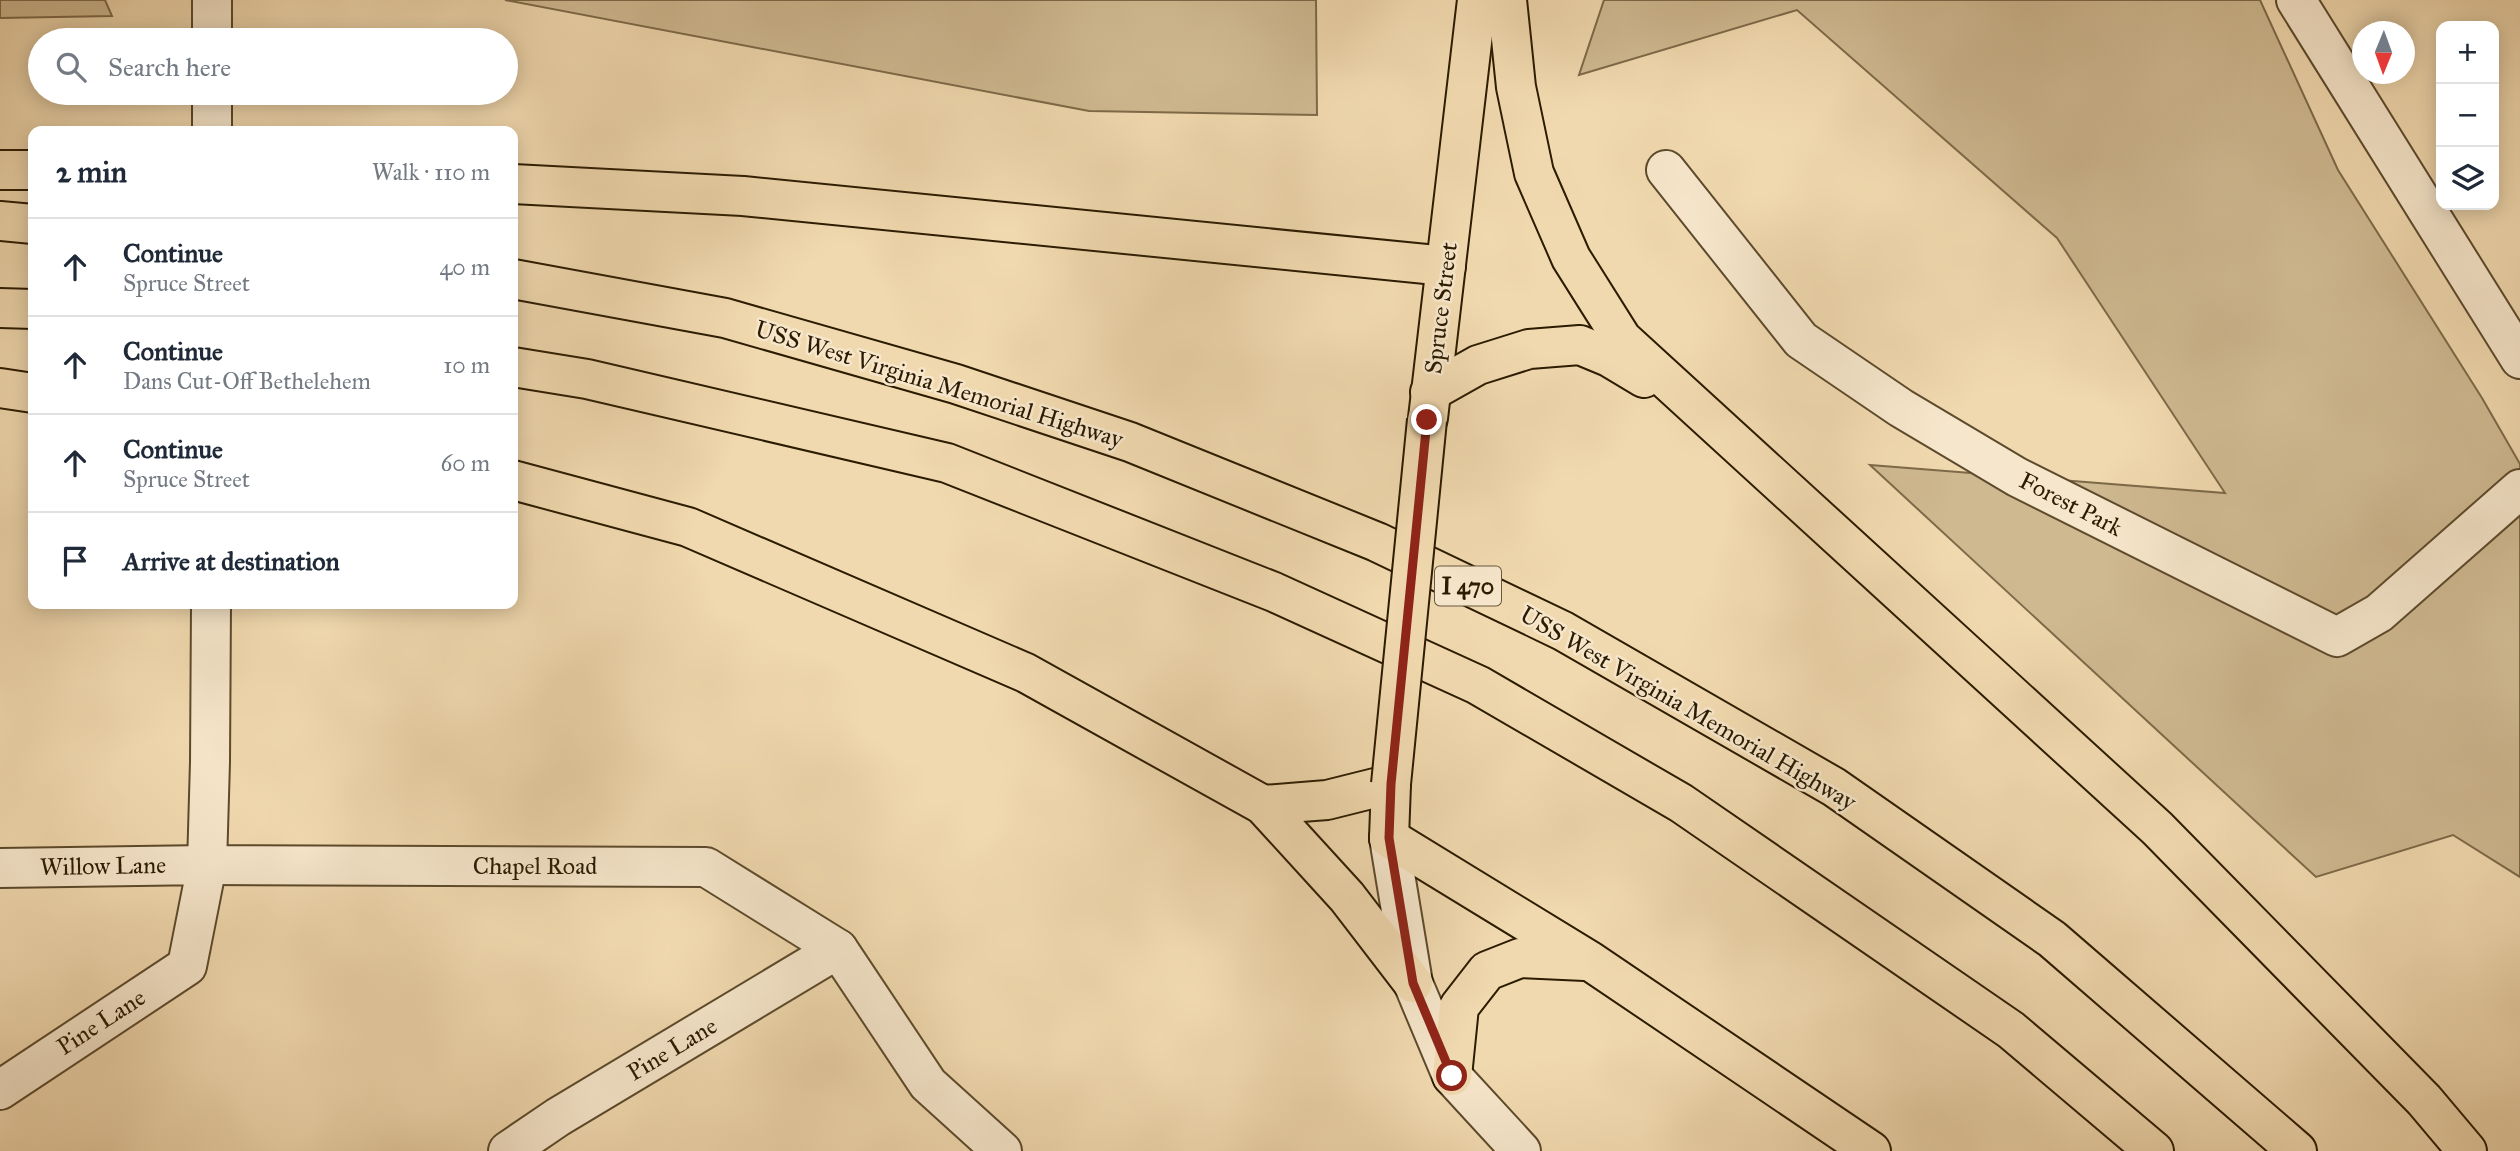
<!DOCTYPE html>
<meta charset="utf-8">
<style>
:root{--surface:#fff;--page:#f6f6f7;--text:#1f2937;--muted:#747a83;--line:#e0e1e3}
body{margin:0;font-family:"IM FELL Great Primer",serif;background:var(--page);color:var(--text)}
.controls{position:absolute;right:21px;top:21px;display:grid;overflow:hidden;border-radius:14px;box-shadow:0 4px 18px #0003}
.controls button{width:63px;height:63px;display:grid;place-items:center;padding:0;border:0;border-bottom:2px solid var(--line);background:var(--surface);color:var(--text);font:35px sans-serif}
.compass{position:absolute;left:2352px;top:21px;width:63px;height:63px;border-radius:50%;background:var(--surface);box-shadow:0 4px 18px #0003;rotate:181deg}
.stop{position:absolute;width:21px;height:21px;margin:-16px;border:5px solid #8f2418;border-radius:50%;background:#fff}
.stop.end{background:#8f2418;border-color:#fff;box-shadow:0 2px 7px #0008}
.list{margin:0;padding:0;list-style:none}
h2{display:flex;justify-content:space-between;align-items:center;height:91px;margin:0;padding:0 28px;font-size:30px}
h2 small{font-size:23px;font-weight:400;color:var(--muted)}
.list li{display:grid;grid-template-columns:46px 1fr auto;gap:21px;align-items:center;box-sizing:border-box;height:98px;padding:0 28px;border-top:2px solid var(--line)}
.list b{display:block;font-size:26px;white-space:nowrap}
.list p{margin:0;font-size:23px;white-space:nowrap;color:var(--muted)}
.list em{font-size:23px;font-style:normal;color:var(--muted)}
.icon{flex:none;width:38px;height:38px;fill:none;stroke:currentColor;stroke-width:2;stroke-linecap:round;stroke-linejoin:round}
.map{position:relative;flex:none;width:2520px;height:1151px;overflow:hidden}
.search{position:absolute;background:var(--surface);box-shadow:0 4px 18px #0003;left:28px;top:28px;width:490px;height:77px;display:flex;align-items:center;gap:18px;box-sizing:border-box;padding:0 24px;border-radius:38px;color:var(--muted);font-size:26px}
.panel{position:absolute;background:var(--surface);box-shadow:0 4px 18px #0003;left:28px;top:126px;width:490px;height:483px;border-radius:14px}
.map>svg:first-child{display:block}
</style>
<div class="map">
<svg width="2520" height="1151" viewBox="0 0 2520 1151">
<rect width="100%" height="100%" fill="#f1d9af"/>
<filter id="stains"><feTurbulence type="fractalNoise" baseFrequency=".00286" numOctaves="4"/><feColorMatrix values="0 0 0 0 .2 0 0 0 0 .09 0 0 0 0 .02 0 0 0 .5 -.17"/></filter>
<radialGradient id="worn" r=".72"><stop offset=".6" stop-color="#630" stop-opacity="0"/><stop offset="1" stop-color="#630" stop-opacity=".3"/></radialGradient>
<g fill="#cfb991" stroke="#7d6a49" stroke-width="2">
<polygon points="0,0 105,0 112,16 0,18"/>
<polygon points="505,0 1316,0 1317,115 1089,111"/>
<polygon points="1604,0 2260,0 2338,170 2482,398 2520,464 2520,877 2453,835 2316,877 1870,465 2225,493 2057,238 1797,10 1579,75"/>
</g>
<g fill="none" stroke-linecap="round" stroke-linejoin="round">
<defs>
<g id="minor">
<polyline points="2296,0 2520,359"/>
<polyline points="212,40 212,0"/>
<polyline points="212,131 212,93"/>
<polyline points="1666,170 1801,340 1901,408 2017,477 2337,637 2379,613 2520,489"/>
<polyline points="211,604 210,762 207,865 706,867 838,949 928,1084 1002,1151"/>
<polyline points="1389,838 1413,983 1452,1076 1521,1151"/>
<polyline points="0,868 207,865 187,966 0,1090"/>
<polyline points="508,1151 558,1117 838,949"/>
</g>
<g id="major">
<polyline points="1428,418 1477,0"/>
<polyline points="1389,838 1391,784"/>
</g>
<g id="highway">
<polyline points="1507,0 1516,87 1534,173 1571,258 1622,339 2157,828 2424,1100 2467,1151"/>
<polyline points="0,170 33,170"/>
<polyline points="513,184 743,196 1446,266"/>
<polyline points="0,221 33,224"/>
<polyline points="513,279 725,318 956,384 1130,442 1377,542 1563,631 1834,787 2052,939 2297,1151"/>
<polyline points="0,308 33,309"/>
<polyline points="513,367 587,379 947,463 1274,592 1478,685 1681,803 2011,1030 2154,1151"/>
<polyline points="0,388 33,393"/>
<polyline points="1430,392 1478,365 1529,349 1580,345 1609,357 1644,378"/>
<polyline points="513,480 688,527 1026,673 1263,805 1347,897 1413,983"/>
<polyline points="1263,805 1327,800 1391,784"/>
<polyline points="1389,838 1590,961 1871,1151"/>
<polyline points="1452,1076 1459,1007 1487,971 1520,958 1585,961"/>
</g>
</defs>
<use href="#minor" stroke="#5c4a2c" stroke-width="42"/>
<use href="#major" stroke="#2b1b01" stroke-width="42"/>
<use href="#highway" stroke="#2b1b01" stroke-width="42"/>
<use href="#minor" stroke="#f6e6cb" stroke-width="38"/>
<use href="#major" stroke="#f1d9af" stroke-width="38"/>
<use href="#highway" stroke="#f1d9af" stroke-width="38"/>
<defs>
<polyline id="major-bridge" points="1391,784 1427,420"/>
</defs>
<use href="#major-bridge" stroke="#2b1b01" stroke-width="42" stroke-linecap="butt"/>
<use href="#major-bridge" stroke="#f1d9af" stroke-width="38"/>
</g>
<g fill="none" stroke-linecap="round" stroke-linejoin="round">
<polyline stroke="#8f2418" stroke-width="9" points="1427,420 1391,784 1389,838 1413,983 1452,1076"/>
</g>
<g text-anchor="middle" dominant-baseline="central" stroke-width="5" stroke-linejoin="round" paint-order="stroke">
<rect fill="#f6e6cb" stroke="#68583e" stroke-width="2" x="1435" y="566.5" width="66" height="39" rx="5"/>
<g font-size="23" font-weight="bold" fill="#2b1b01">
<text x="1468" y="586">I 470</text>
</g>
<g font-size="24" fill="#2b1b01" stroke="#f6e6cb">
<text transform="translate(1441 308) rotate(-83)">Spruce Street</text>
<text transform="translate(939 384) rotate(17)">USS West Virginia Memorial Highway</text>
<text transform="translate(2071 504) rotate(27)">Forest Park</text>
<text transform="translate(1688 708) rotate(30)">USS West Virginia Memorial Highway</text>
<text transform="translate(103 866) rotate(-1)">Willow Lane</text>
<text x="535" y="866">Chapel Road</text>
<text transform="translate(101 1022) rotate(-33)">Pine Lane</text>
<text transform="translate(672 1049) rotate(-31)">Pine Lane</text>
</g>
</g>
<rect width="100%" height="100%" filter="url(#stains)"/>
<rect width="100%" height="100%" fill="url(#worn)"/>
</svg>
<div class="controls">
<button>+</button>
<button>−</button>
<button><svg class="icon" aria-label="layers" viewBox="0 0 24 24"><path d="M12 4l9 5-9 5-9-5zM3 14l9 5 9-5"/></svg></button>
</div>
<svg class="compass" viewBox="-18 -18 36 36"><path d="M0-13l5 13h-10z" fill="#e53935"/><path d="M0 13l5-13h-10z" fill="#747a83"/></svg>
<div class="stop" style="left:1452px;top:1076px"></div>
<div class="stop end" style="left:1427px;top:420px"></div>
<div class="search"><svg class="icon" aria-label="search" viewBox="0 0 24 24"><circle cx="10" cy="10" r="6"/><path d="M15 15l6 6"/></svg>Search here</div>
<section class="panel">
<h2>2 min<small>Walk · 110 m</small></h2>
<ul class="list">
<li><svg class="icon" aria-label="ahead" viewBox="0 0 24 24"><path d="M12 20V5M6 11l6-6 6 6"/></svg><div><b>Continue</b><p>Spruce Street</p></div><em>40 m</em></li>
<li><svg class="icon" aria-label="ahead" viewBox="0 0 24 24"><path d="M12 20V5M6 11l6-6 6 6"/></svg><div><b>Continue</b><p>Dans Cut-Off Bethelehem</p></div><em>10 m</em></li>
<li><svg class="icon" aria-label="ahead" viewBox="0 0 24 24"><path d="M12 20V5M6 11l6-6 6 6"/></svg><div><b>Continue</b><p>Spruce Street</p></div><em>60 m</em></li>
<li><svg class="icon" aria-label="arrive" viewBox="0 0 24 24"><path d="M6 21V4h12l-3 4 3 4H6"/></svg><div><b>Arrive at destination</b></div></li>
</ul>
</section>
</div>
